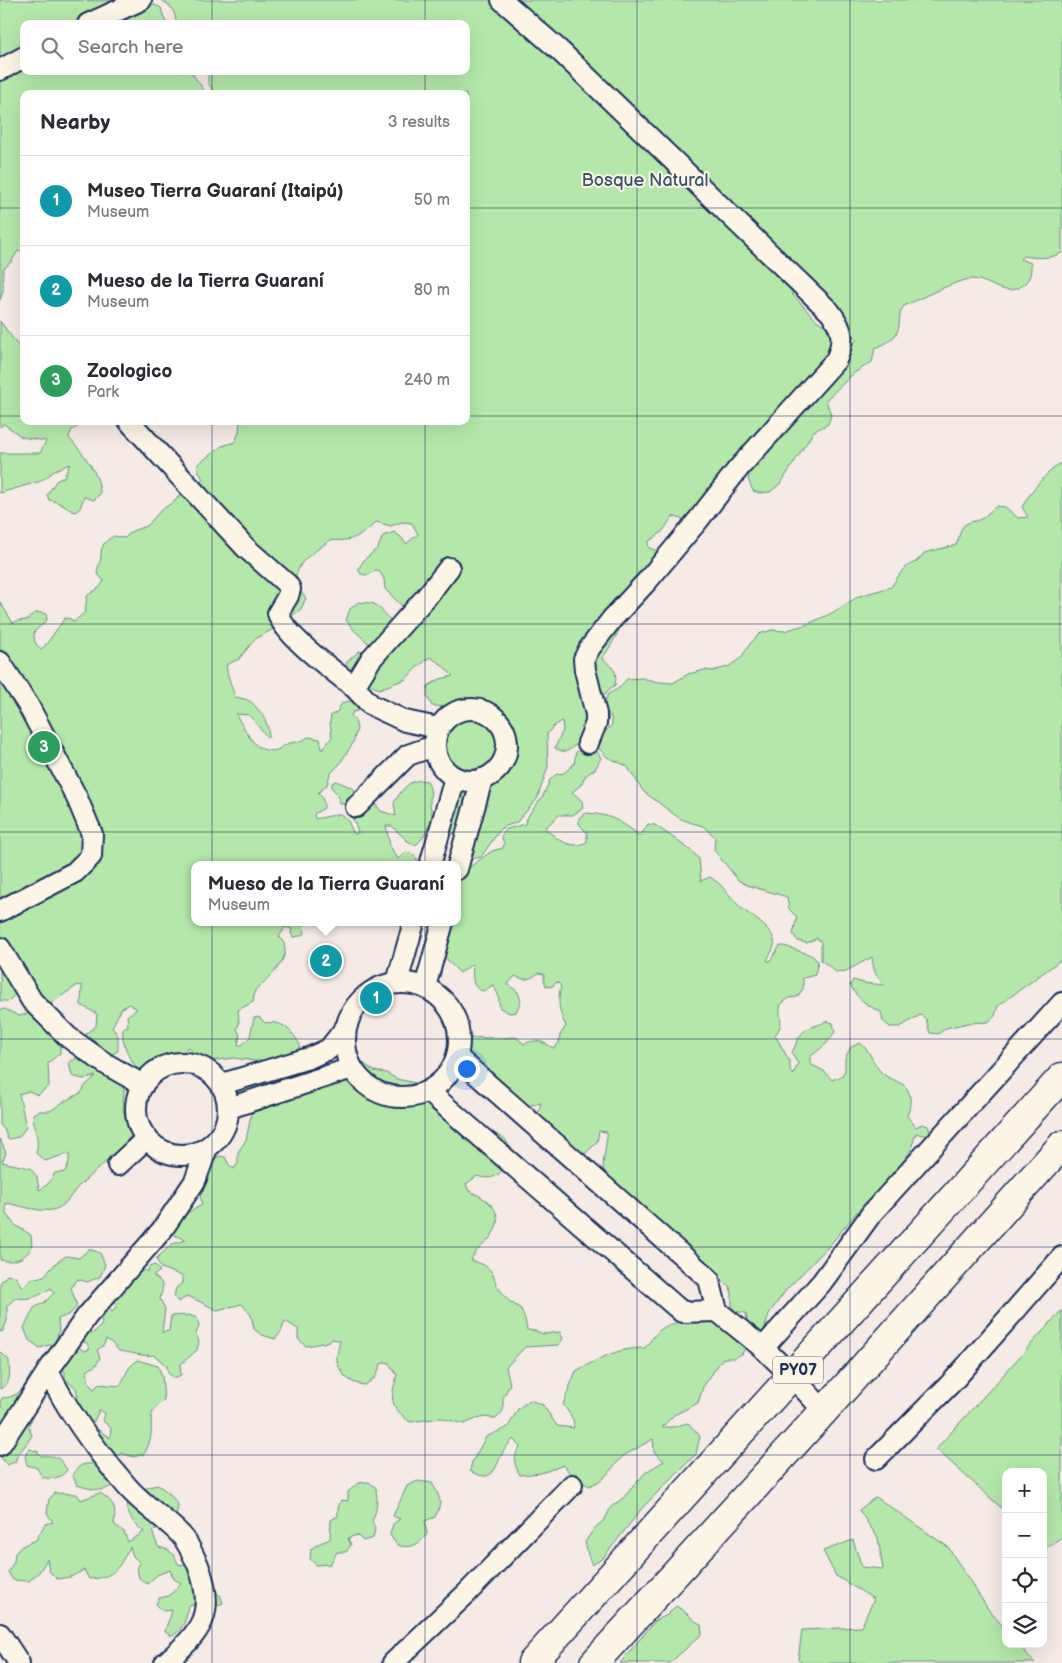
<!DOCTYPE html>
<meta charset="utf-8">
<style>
:root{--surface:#fff;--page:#f2f2f3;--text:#2b2b33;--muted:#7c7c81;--line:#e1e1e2;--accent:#c8321e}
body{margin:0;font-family:"Balsamiq Sans",sans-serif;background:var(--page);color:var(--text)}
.controls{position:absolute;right:15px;bottom:15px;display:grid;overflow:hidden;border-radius:10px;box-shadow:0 5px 20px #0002}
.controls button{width:45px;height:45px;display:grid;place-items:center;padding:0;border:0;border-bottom:1px solid var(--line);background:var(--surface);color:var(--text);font:25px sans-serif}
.you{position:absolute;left:466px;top:1068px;width:18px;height:18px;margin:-12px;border:4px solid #fff;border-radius:50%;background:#1a73e8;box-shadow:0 0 0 8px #1a73e833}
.badge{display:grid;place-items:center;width:32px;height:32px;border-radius:50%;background:var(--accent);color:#fff;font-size:16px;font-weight:700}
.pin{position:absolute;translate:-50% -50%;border:2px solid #fff;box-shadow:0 1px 5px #0006}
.popup{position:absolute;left:191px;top:861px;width:270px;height:65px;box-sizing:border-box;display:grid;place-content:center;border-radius:10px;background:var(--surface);filter:drop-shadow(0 1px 4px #0005);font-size:16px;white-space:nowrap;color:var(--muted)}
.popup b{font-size:19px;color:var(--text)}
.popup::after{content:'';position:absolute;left:50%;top:100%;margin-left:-10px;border:10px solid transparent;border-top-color:var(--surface)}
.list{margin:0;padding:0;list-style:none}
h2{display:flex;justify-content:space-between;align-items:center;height:65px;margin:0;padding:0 20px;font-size:21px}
h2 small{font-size:16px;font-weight:400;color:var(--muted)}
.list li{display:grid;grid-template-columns:32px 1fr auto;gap:15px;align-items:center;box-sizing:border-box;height:90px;padding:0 20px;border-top:1px solid var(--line)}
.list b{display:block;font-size:19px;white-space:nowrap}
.list p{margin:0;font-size:16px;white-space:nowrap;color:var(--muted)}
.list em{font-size:16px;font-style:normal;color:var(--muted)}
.icon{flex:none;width:28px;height:28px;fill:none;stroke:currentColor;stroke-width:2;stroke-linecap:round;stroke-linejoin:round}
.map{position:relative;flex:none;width:1062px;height:1663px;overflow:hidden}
.search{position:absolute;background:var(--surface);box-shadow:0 5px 20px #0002;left:20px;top:20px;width:450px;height:55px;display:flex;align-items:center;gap:12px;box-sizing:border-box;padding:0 18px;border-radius:10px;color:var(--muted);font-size:19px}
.panel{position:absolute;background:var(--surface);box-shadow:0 5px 20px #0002;left:20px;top:90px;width:450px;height:335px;border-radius:10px}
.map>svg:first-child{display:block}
</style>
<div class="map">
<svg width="1062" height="1663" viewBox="0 0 1062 1663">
<rect width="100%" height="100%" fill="#f5eae6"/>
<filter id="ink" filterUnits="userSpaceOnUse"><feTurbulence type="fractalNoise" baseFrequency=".02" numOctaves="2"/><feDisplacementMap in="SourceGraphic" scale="10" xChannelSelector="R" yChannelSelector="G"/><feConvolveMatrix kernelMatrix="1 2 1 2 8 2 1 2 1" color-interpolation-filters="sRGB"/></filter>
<g filter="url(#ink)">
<g fill="#b4e8aa" stroke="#688c84">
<polygon points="0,0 147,1 161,8 166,24 24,24 24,71 190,71 207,94 24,94 24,251 18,251 11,262 3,269 3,291 0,300"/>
<path d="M160,0H1062V253C1050,259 1036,258 1023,256L1020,259L1031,263C1031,272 1031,278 1024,284C1002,302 988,274 965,280C944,286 924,297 904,306C899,313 900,317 899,325C898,338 886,344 875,348L872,362L854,373L826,400L831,415L828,424L814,431L781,483L770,492L760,493L753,491L748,479L756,452L837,365L857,339L808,306L792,284V294L815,319L833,331L842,341L807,382L758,429L736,460L725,469L692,523L673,516L662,532L648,542L649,548L658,551L664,560C660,572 657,586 649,596C642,604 633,610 627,618C617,631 612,647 602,658C613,668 618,670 615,685C606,691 601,697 600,707L609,716C607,733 593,739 579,744C567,748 570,756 555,748L563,730L562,721L554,726L547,734L548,767L537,799L517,822L501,828L481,857L472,859L464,858V824L458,828L456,832L451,834L445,826L459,779L445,770L431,742L430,734L439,724L455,721L464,716L452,707L432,706L427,696L428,686L440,679L453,676L441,664L430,657L415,669L406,679L379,689L353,678L346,663L359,651L371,654L377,651L354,630L346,620L350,609L358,602C362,603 370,602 374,604C382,608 384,617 393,621L400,616L402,606L385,589L384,579L380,572L376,570L367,575L361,574L358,569L365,559L378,548L383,536L394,532L401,537L406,544L418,534L412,523L402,522L391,526L376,522C361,537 351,542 330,540C309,557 294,560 295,591L301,592L306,598L301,609L277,627L255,639L239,659L226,665C227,674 232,688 235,697C240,698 247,699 251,702C260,710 271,725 268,738L249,715L236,714C238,719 241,723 244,728C251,740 259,754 277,750C280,749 283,745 287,744C297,740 297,745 308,737L320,739L322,750L332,737L330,722L331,715L337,712L342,703C350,700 354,700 359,707L357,711L353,712L351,716L355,720L357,729L353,743L339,765L330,774L327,785L318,793C323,798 324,801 324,808L314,814L315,819L340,814L347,819L354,834L358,833C356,823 350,815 348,806L340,803L338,795L332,788V783L336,781L353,788L356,793L370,798L381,811L396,816L394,803C402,789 409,778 427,781C432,789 430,795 430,804C430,808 432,811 432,815C431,825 423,841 415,845L406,840L392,826H386L390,846L398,859L406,852L411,853L417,859V865H195V922H302L305,933L300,936L293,937L291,933L292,929L285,927L279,937C298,954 268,979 255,990L253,1002L238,1010L239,1023L237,1029L240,1035L238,1045H242L250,1037L254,1018L259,1017L265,1023C283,1020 292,1031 300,1045L299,1049L295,1054L270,1058L261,1062L234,1058L201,1062C195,1057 193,1051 188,1046L179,1059L161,1062L147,1069H137C129,1056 121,1044 123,1028L128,1026L127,1016L137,1009L129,1004L121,1009L112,1027L118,1036V1051L108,1057L85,1039L87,1033L96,1026L97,1014L81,1005L82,985L76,986L53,1002H41L32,990L30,978L24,975L17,993L8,1001H0V602L13,623L17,621L27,620C32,613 37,611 46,614L47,620L34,632C34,639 34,644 41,649L45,646L65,618L71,619L74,622L85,612L87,596L100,587L104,581L97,573C97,567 101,562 101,556C101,546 104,541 114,536L125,538L132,531L147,526L161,510L175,501L183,491L197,486L203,479L198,470V464L222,446L235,442L239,432L240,421H466V94H215L208,82V71H466V24H176C176,12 171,4 160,0Z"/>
<path d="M0,321L24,354V421H80V425L71,431L69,438C82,452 100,473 100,494L94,500L84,497L80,508L75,512C65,508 59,501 49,500L47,495L56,481L64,477L70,464L57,469L41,481L0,493V453H40L46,441L22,437L4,424L0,427Z"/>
<path d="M1062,462V959L998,1006L995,1016L988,1022L968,1023L946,1028L938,1034L930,1033L926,1019L920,1015L900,1027H890L883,1021L881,1012C867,1006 857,998 850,985L853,980L864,983L884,985C876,976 873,970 872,957L846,971L836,972L821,960V942L817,938L807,943L798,941L793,934L797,917L789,909L787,897L747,885L738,880L714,850L715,837L703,826L692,823L679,818L643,791L627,766L607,757L594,743L612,725L611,716L603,708L608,694L618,689L627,679L642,678L658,682L673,683L688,674L705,670L712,671L728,667L741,658L750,644L759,634L772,630L784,631L808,624L832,613L859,596L891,587L904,568L917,561L924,553L956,545C959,539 959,535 961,530C964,521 975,522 981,519C986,516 992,509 997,506L1005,507L1018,518L1028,517L1022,507C1031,490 1046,473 1062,462Z"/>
<path d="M586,746L595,748L601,758L595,769L585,776L581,785L572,792L582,801L583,808L573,815H559L545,828C557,840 571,850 587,842V833L579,824V818L585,813C610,814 621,821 640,836L648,824L655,825L693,852L699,859L701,881L710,877C722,884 729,895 738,905C747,914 771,927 774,940C776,948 769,954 767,961H770L780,946H784L811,955L818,961L815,975L803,978V989L797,997L789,998L781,1004C777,1018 786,1021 775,1035L790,1062V1071L793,1075L798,1064L792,1053C797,1042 799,1032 811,1027C817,1025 820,1025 826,1021L833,1023L835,1032L826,1044L810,1057V1064L824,1071L832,1080L842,1076L845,1070V1058L851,1047L860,1043C871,1051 872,1063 881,1072C886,1078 896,1080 902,1084C913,1091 911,1106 907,1116L916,1127L922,1124L928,1126L930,1131L926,1136L916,1133L910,1152L884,1186L856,1213L830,1245L786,1290L769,1314L764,1330L757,1337L745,1330L747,1321L746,1313L735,1311L732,1306V1294L730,1287L719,1278L709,1264L671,1235L620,1188L614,1180L604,1176C601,1161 607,1147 607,1132L599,1131L597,1142L584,1155L536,1120L541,1103L527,1106L463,1051L465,1043L469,1038C485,1037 500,1039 516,1037L524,1044C537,1038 542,1042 554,1048L559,1043L560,1035L566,1026C559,1013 557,1000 561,986L557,982L551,987L546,986L544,980V974L538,973C530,980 525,981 515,976L508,984L518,992L521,1001L516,1012L510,1013L500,1008L498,994L493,985L483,991C469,987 474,975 472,964L460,973L450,963L432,941L436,922H457V883L467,869L492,851L503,848L504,843L501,836L507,829L525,824L528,816L543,796L550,780L557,774L564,773L574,764L576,752Z"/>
<polygon points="5,1009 19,1016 38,1011 60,1039 60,1053 48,1063 49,1086 38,1095 29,1091 19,1094 26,1127 19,1137 8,1139 4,1129 0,1125 0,1010"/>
<path d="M79,1057L90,1060L94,1069L105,1070L120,1079L124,1090L123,1110L131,1135C118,1155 98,1167 81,1184C72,1192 68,1204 56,1209C43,1214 20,1205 6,1203V1214L15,1225L31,1235L32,1247C25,1259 14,1263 0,1260V1139L6,1153L2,1162L30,1168L37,1177L39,1190L47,1185L55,1173L65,1172L69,1162V1153L45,1161L36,1153C40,1140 34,1129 33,1114L40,1111H50L65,1101L81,1093L86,1085L96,1076L83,1079L72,1076L69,1062Z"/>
<path d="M359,1060L374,1071L386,1073L397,1079L424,1085L482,1135L492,1132L505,1139L512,1152C505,1169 498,1183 477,1176L466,1184L469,1191C492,1200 508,1216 489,1239C482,1247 475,1250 471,1260L484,1265L492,1272L497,1286L509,1301L521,1309L525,1319L527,1330L536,1331L543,1334L560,1332L563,1339L558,1345L525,1347L506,1367L510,1384L503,1398V1411L496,1419L486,1417L476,1419L464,1424L441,1418L410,1422C389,1405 390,1400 397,1375L388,1362L381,1364L375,1378L365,1385C351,1384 341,1376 337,1361C336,1355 339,1347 340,1341L334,1339L323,1343L306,1346L298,1339V1329L285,1321L281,1332L275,1339L262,1335L254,1329L251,1315L242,1304L217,1310L188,1296L178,1302L174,1297L176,1288L182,1283V1276L161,1268L156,1259L172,1244L186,1240L170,1233L178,1218L202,1205L199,1188L209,1176L208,1167L218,1156L225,1157L229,1165L234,1169L238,1163V1152L246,1140L252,1111L346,1061Z"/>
<path d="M89,1249L100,1253L105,1265L100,1277L87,1282L78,1279L71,1288L77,1306L70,1314L58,1319L59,1330L55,1343L40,1348L29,1340L24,1328L34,1308L45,1302L54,1293L51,1288C37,1297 31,1300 15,1298L7,1306V1321L3,1331L0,1332V1283L7,1275L16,1277L22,1287L31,1279L44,1276L56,1263L66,1256L79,1258Z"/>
<path d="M155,1265L160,1271L153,1276C165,1283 163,1287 160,1299L165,1309L162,1332L169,1331L171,1316L189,1315L197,1318L199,1326L196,1334L199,1342L197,1350L180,1365L181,1375L174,1378L168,1373L167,1366L154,1355C142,1357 131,1352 119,1351L112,1343L106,1339L104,1345L97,1350L100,1358L96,1365L87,1371L89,1383L94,1389L99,1384L120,1386L129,1368L137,1360L158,1366L162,1376L164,1400C143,1416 156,1423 149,1443C148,1447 146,1451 144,1454L134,1457L121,1453L114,1461L118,1482C102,1494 95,1490 77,1485L73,1476C77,1467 81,1463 92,1464L96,1454L90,1432L96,1428L110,1438L111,1428L103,1421L105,1413L99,1410L94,1421L88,1427L78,1417L83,1412L81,1407L72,1410L71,1396L78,1397L76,1388L65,1379V1372L58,1364L68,1340L84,1351L90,1349L87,1343L76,1339L85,1326L92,1334L101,1326L102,1320L96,1316L107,1306L112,1312L117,1305L111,1295L138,1270L148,1271L149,1267Z"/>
<polygon points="1062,1310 1062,1537 1046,1548 1043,1545 1043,1472 1006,1472 1006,1512 936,1449"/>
<path d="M684,1321L701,1323L716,1322L747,1342L742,1354L734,1358H723L703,1387L698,1403L674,1415L662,1427H673L688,1423L700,1436L696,1454L643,1507L603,1558L592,1565L588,1555L585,1542L594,1529L605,1519L611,1507L623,1498L646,1472L664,1461L654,1452L653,1439L623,1456L602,1480L589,1486L571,1475L564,1465L541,1473L520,1475C514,1464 512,1458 520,1447L513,1439C510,1443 506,1447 503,1452C494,1469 494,1484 470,1471L472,1462L486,1437L508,1427L518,1409L530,1400L543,1405L557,1426L574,1428L573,1419L563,1404L576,1371C601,1358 616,1348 645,1348C658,1330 662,1325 684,1321Z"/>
<path d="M0,1352L9,1360C9,1373 13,1382 0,1389Z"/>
<path d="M41,1371L47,1384L48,1395L33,1402L32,1419L28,1426L32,1435C26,1447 19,1450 15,1462L7,1465L0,1456V1409L2,1407L0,1402L2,1398C20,1397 23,1388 31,1374Z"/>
<path d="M29,1449L37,1451L41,1456C56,1455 60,1457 67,1470C60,1479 53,1480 42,1477L37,1468L27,1465L25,1456Z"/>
<path d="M418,1481L432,1483C440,1497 443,1502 435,1517L425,1521L427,1534C419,1545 410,1549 397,1545L390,1535L393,1524L400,1519L393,1516L407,1486Z"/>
<path d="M369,1482L376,1488C377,1500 378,1509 372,1521L375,1529L373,1538L363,1541L357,1535L348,1538L351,1545L346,1552H337L330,1564L316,1565L310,1559L311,1549L318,1544L330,1539L331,1520L338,1516V1508L341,1500L348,1501V1492L358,1483Z"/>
<path d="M158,1485L170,1494L178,1505C176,1525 168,1523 152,1531L158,1547C170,1549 174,1553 178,1564L192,1566L211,1591L220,1595L223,1603L213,1607L189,1605C187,1617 183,1631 172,1636L165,1632C166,1624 171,1618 172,1610L163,1611L156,1604L159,1598L169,1596L181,1583L174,1579L170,1570L157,1575L147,1584L139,1578L137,1568L140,1563L133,1556L130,1547C118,1568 115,1578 89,1579L84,1570L70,1577L57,1579L49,1571L47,1559L40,1571L29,1581L13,1580L8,1572L14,1562L15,1553L22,1546L36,1540L45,1524L53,1522L47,1513L49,1499L55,1493L77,1494L81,1500L100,1493C114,1502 116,1507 114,1524L124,1532L128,1542L144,1532C116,1509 125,1491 158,1485Z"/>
<polygon points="876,1497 948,1547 988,1609 1006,1630 1006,1644 1018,1644 1035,1663 803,1663 798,1660 802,1630 861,1627 874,1599 836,1576 823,1551 853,1540 862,1567 883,1569 878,1538 859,1510"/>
<path d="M676,1606C686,1611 692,1620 701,1625L702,1634L670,1663H620L655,1621L667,1615Z"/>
</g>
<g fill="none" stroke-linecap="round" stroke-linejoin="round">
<defs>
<g id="minor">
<path d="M502,0L559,50L830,312C843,329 845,340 836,360L738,469L699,519L648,580L612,619L589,649L584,659L585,670L596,714V723L588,743"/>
<polyline points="88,24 141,0"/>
<polyline points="0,70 24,57"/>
<path d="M129,421L246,548L287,584L290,589L288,596L278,613C284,636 334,671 354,687"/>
<polyline points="0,662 28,705 77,798 92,834 91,856 75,872 0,911"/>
<circle cx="471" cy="745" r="36"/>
<polyline points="438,728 405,721 371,705 354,687 371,659 427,596 449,568"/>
<polyline points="356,807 408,755 425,749 435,750"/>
<polyline points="430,865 455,778"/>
<polyline points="457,869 482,779"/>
<polyline points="0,948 32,1001 68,1037 106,1064 143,1085"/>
<polyline points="397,982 414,922"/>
<circle cx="402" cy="1040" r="57"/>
<polyline points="425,987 443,922"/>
<polyline points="457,1057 709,1279 717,1311 763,1348 792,1376 824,1411"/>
<circle cx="182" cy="1109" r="46"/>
<polyline points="222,1084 309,1058 329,1049 346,1027"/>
<polyline points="428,1091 682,1312 717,1311"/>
<polyline points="229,1108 352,1068"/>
<polyline points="118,1165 147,1138"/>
<polyline points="763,1348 822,1282 872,1213 1062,1003"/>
<path d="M48,1371C68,1412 95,1449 125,1484C141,1504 164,1517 181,1535C189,1544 193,1555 198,1565C217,1614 201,1632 165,1663"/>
<polyline points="0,1445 48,1371 87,1316 162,1230 195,1181 207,1148"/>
<polyline points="876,1459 954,1380 1062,1257"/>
<polyline points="0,1634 19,1663"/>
<polyline points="393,1663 466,1594 572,1485"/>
</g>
<g id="highway">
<polyline points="532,1663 1062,1077"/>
<polyline points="594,1663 824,1411 1062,1145"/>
</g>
</defs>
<use href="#minor" stroke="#1b2f5e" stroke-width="24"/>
<use href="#highway" stroke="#1b2f5e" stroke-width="31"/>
<use href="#minor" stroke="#fcf5e5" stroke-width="20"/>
<use href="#highway" stroke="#fcf5e5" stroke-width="28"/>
</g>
</g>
<path fill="none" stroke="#1b2f5e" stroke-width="1" stroke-opacity="0.55" d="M212,0V24M425,0V24M637,0V1663M850,0V1663M212,71V94M425,71V94M0,208H24M466,208H1062M0,416H24M466,416H1062M212,421V1663M425,421V1663M0,624H1062M0,832H1062M0,1039H1062M0,1247H1062M0,1455H1062"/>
<g text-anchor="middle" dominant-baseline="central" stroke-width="4" stroke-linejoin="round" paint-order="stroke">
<rect fill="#fcf5e5" stroke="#5e6a86" stroke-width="1" x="773" y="1356.5" width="50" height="27" rx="4"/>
<g font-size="16" font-weight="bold" fill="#1b2f5e">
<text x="798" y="1370">PY07</text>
</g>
<g font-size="18" fill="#3a546d" stroke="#fcf5e5">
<text x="645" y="180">Bosque Natural</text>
</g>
</g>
</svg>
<div class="controls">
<button>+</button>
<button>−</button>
<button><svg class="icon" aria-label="locate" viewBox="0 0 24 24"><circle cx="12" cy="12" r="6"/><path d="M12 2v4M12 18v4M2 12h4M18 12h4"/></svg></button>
<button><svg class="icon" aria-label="layers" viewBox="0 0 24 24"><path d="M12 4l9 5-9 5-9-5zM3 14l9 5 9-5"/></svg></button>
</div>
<div class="you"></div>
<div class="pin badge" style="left:376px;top:998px;background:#0f9aa8">1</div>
<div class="pin badge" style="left:326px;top:961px;background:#0f9aa8">2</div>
<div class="popup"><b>Mueso de la Tierra Guaraní</b>Museum</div>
<div class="pin badge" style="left:44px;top:747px;background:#2e9e5b">3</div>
<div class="search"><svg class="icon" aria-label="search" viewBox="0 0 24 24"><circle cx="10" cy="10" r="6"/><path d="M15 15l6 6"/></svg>Search here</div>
<section class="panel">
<h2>Nearby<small>3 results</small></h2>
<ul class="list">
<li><span class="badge" style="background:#0f9aa8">1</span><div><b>Museo Tierra Guaraní (Itaipú)</b><p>Museum</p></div><em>50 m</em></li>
<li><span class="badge" style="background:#0f9aa8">2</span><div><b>Mueso de la Tierra Guaraní</b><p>Museum</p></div><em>80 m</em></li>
<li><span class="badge" style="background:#2e9e5b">3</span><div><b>Zoologico</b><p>Park</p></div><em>240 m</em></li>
</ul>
</section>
</div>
